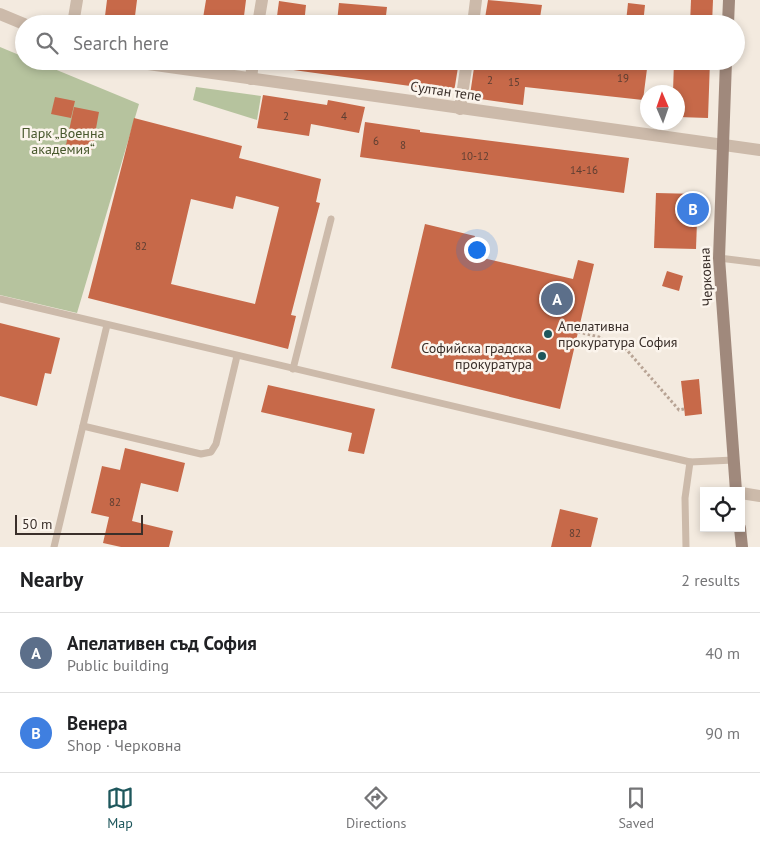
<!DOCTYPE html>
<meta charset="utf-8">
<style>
:root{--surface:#fff;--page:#f2f2f2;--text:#202124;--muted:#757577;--line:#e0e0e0;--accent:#1e575c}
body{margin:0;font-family:"PT Sans",sans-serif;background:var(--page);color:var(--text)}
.controls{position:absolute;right:15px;bottom:15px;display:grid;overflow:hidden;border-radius:0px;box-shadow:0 2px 8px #0003}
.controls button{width:45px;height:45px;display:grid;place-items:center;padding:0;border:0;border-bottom:1px solid var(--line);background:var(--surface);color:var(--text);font:25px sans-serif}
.compass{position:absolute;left:640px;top:85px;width:45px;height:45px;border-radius:50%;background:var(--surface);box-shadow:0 2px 8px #0003;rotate:358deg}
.scale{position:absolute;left:15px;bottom:12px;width:128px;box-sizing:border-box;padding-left:5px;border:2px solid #3a2f2a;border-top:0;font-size:14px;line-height:18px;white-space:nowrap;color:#3a2f2a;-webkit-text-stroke:4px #fbf4ec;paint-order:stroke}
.you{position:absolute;left:476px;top:249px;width:18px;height:18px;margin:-12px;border:4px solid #fff;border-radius:50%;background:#1a73e8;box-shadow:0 0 0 8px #1a73e833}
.badge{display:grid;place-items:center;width:32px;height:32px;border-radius:50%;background:var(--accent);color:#fff;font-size:16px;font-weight:700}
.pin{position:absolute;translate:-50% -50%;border:2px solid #fff;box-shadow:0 1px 5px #0006}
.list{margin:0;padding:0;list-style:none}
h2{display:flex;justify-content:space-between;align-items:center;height:65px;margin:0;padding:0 20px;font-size:21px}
h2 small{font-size:16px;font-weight:400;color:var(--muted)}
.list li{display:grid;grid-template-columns:32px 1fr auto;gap:15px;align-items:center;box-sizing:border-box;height:80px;padding:0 20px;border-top:1px solid var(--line)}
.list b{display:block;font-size:19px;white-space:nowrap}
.list p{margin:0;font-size:16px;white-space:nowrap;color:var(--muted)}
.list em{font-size:16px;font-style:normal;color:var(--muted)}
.icon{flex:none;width:28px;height:28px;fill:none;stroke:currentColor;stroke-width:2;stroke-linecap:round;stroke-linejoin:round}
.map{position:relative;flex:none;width:760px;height:547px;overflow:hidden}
.search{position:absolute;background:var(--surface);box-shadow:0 2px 8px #0003;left:15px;right:15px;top:15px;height:55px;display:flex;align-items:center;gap:12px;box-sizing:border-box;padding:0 18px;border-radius:28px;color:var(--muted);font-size:19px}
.sheet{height:225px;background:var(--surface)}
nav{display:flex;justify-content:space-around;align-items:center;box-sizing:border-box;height:70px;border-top:1px solid var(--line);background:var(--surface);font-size:14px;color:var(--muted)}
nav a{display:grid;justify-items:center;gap:2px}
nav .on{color:var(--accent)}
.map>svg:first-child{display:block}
</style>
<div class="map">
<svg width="760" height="547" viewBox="0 0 760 547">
<rect width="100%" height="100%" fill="#f3eadf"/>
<g fill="#b6c39e">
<polygon points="0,47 24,57 24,61 35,61 139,104 77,313 0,295"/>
<polygon points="196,87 261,96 257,120 193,100"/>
</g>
<g fill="#c76949" fill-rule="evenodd">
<polygon points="107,0 137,0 134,24 104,24"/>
<polygon points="206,0 246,0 243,24 202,24"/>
<polygon points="488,0 542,5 539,24 484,24"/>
<polygon points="691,0 713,0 712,24 690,24"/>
<polygon points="279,1 306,5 304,24 276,24"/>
<polygon points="339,3 387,7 385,24 358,20 358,24 337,22"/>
<polygon points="628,3 645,5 643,24 626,22"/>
<polygon points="286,61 459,61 454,92 286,69"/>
<polygon points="475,61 576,61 602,64 602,61 648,61 643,100 525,87 523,105 473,98 474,95 470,95"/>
<polygon points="674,61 710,61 708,118 678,117 678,92 673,92"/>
<polygon points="263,95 327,105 328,100 365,107 359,133 311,124 309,136 257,128"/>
<polygon points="55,97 75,101 71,118 51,114"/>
<polygon points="74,107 99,112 92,150 66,145"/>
<path d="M134,118L242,146L239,158L321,179L316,202L320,203L291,315L296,316L288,349L88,298ZM236,196L279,207L255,304L171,284L191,199L233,209Z"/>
<polygon points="365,122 420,130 420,132 629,158 624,193 360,157"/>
<polygon points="656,193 698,194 696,249 654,248"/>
<polygon points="425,224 475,236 470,255 573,279 578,260 594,264 560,409 391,368"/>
<polygon points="667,271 683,276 679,291 662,286"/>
<polygon points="0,323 60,338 51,374 45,373 37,406 0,396"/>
<polygon points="699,379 702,414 685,416 681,381"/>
<polygon points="268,385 375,409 364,454 348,451 352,433 261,412"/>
<polygon points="125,448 185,463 178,492 141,483 132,521 173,531 169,547 121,547 103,543 109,517 91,513 102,466 120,470"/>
<polygon points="560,509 598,518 591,547 551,547"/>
</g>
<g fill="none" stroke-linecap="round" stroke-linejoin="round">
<polyline stroke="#b8a495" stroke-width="3" stroke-dasharray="2.5 2.5" stroke-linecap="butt" points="578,332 599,337 607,343 625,348 679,410 684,409"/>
<g stroke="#ccbaaa" stroke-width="7">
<polyline points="719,258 760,263"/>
<polyline points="0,299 690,462 734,460"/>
<polyline points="293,369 331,219"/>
<polyline points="83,426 201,454 211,452 216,444 237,356"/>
<polyline points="54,547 107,325"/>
<polyline points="686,547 685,498 690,462"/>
</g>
<g stroke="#ccbaaa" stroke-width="12">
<polyline points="0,14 24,24"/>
<polyline points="73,24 77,0"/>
<polyline points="258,24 262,0"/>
<polyline points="473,24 476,0"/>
<polyline points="127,61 760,150"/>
<polyline points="251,79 253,61"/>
<polyline points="460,109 467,61"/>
<polyline points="741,493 760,496"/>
</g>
<g stroke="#a0897c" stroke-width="12">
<polyline points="728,24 729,0"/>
<polyline points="726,61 719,258 736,491"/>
<polyline points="740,528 742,547"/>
</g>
</g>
<g fill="#1e575c" stroke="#fbf4ec" stroke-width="2">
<circle cx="548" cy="334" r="5"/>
<circle cx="542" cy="356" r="5"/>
</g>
<g text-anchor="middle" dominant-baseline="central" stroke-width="5" stroke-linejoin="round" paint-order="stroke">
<g font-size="11" fill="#5d3e32">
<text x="623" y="78">19</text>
<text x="490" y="80">2</text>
<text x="514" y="82">15</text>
<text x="286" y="116">2</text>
<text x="344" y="116">4</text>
<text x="376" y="141">6</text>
<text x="403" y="145">8</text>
<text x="475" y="156">10-12</text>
<text x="584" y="170">14-16</text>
<text x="141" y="246">82</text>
<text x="115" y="502">82</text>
<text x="575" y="533">82</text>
</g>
<g font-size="14" fill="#3a2f2a" stroke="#fbf4ec">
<text transform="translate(446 91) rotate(8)">Султан тепе</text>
<text transform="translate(706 277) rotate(-93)">Черковна</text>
</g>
<g font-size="14" fill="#48582d" stroke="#fbf4ec">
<text x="63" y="133">Парк „Военна<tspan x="63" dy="16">академия“</tspan></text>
</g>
<g font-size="14" fill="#3a2f2a" stroke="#fbf4ec" text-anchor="start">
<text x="558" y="326">Апелативна<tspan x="558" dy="16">прокуратура София</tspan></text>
<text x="532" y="348" text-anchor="end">Софийска градска<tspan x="532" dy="16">прокуратура</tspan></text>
</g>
</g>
</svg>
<div class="controls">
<button><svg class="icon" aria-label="locate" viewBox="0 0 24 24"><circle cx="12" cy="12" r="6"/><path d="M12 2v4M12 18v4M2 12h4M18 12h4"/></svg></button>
</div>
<svg class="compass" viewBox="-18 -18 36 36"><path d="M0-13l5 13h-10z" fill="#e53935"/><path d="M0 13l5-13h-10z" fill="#757577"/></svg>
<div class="scale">50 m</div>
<div class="you"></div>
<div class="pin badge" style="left:557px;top:299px;background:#5c6f8a">A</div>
<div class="pin badge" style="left:693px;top:209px;background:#3f7fe0">B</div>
<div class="search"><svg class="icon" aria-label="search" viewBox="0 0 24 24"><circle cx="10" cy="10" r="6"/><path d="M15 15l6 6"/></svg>Search here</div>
</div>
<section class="sheet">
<h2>Nearby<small>2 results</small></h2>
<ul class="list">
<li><span class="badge" style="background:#5c6f8a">A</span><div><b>Апелативен съд София</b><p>Public building</p></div><em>40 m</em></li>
<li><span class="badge" style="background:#3f7fe0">B</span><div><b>Венера</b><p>Shop · Черковна</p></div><em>90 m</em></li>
</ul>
</section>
<nav>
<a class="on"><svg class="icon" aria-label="map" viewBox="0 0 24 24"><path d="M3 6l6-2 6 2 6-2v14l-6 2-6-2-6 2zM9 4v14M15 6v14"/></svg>Map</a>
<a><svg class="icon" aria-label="directions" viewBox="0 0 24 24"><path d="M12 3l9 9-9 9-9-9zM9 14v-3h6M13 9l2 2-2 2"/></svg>Directions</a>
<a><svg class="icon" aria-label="saved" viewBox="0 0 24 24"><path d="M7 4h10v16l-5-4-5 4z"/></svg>Saved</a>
</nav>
